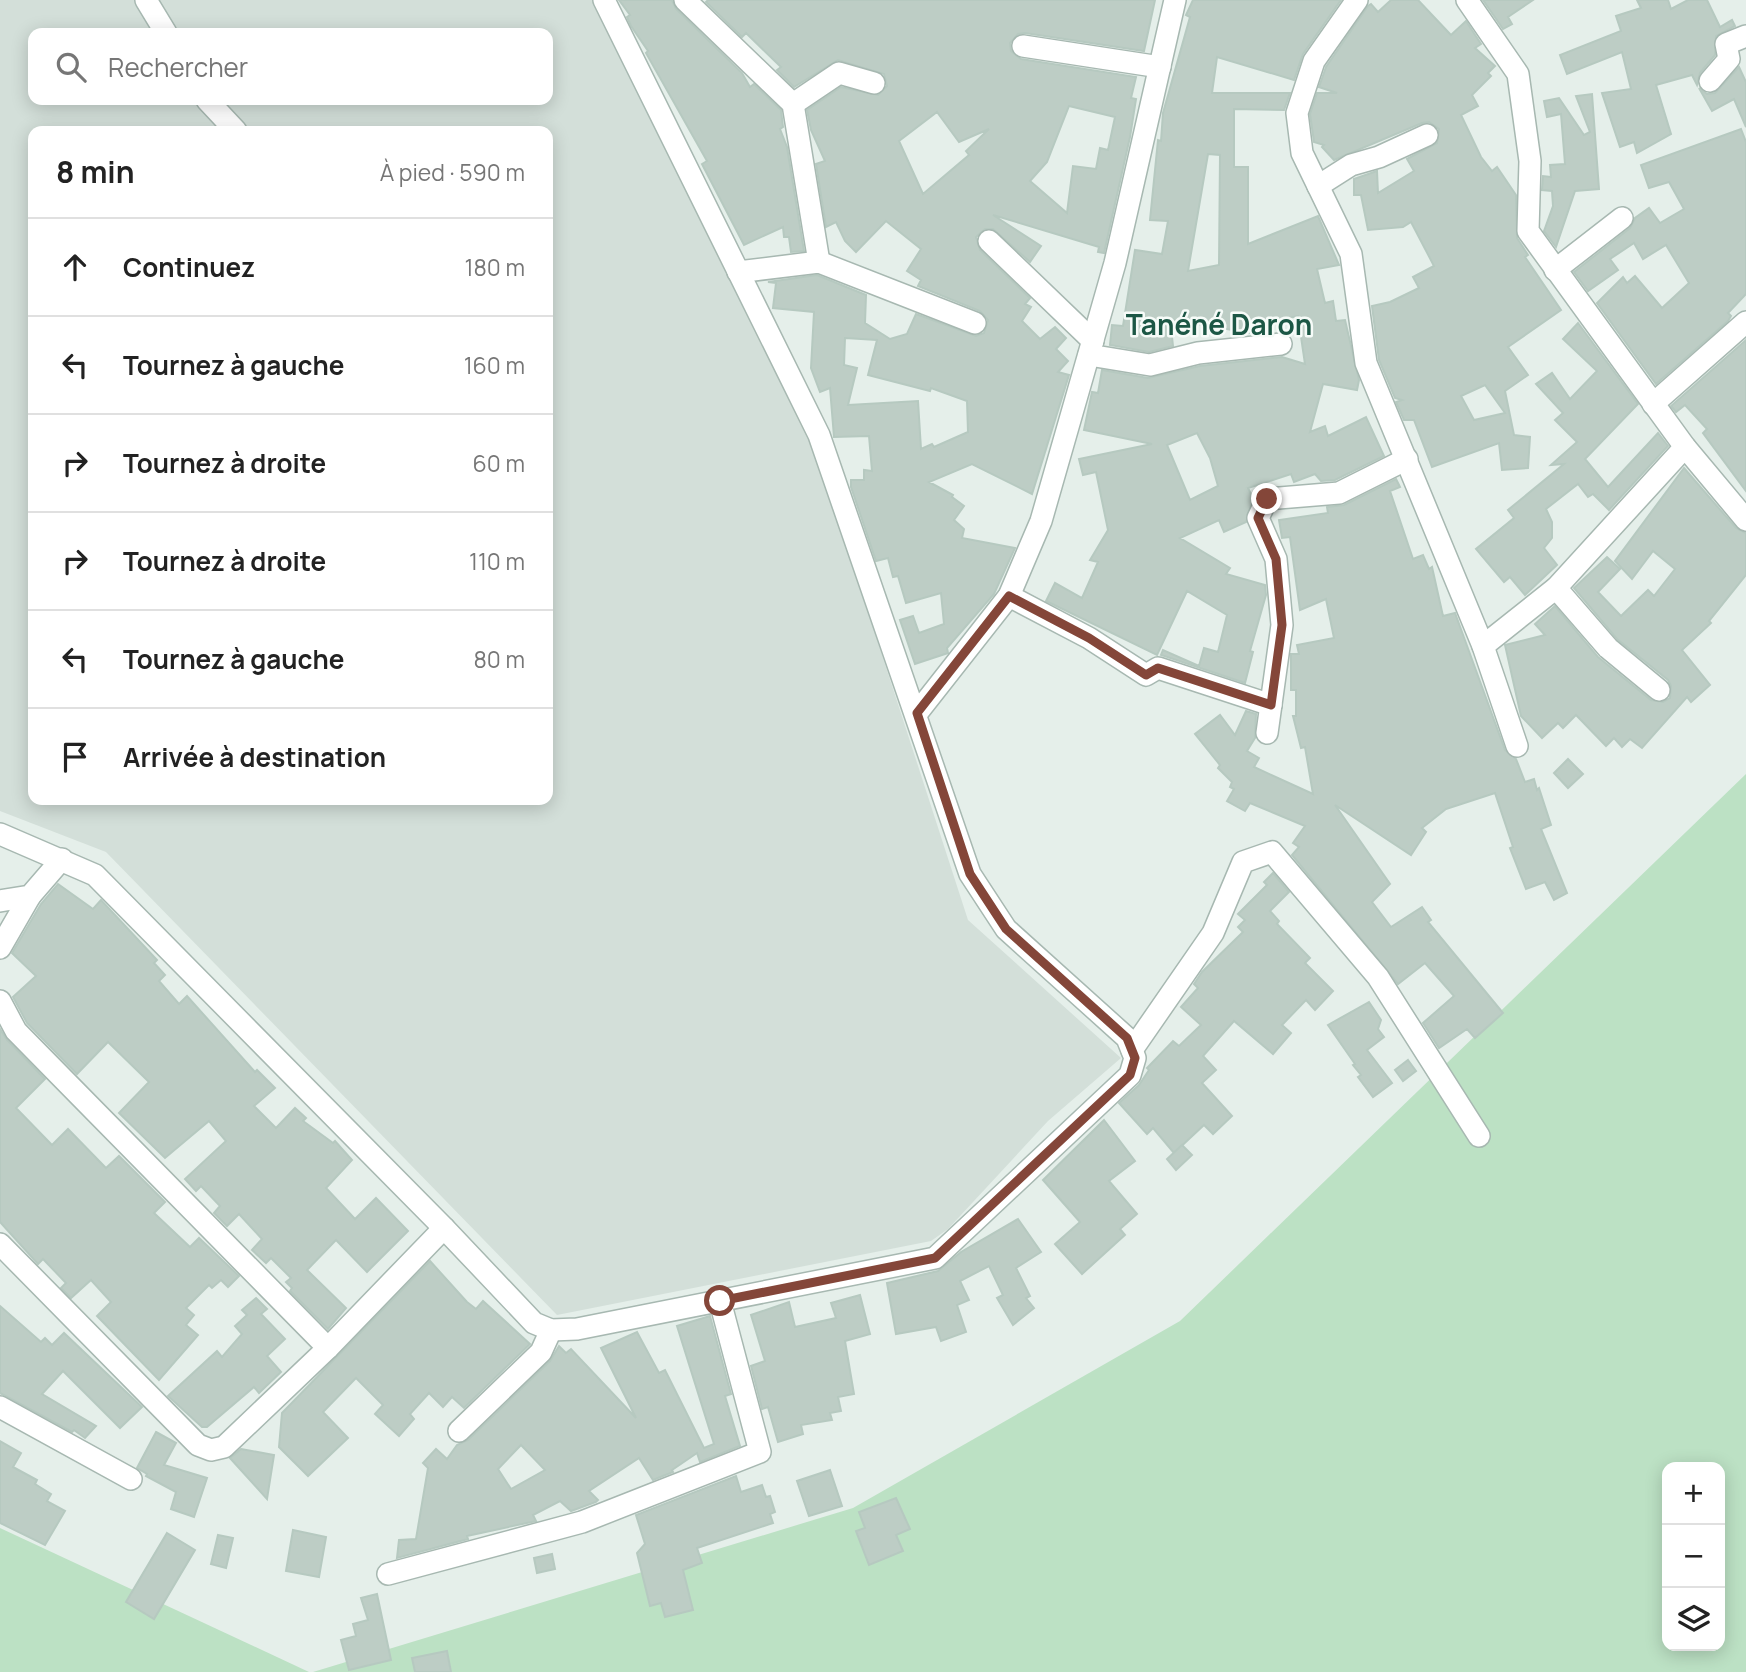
<!DOCTYPE html>
<html lang="fr">
<meta charset="utf-8">
<style>
:root{--surface:#fff;--page:#f6f6f6;--text:#222;--muted:#767676;--line:#e0e0e0}
body{margin:0;font-family:Manrope,sans-serif;background:var(--page);color:var(--text)}
.controls{position:absolute;right:21px;bottom:21px;display:grid;overflow:hidden;border-radius:14px;box-shadow:0 4px 18px #0003}
.controls button{width:63px;height:63px;display:grid;place-items:center;padding:0;border:0;border-bottom:2px solid var(--line);background:var(--surface);color:var(--text);font:35px sans-serif}
.stop{position:absolute;width:21px;height:21px;margin:-16px;border:5px solid #844639;border-radius:50%;background:#fff}
.stop.end{background:#844639;border-color:#fff;box-shadow:0 2px 7px #0008}
.list{margin:0;padding:0;list-style:none}
h2{display:flex;justify-content:space-between;align-items:center;height:91px;margin:0;padding:0 28px;font-size:30px}
h2 small{font-size:23px;font-weight:400;color:var(--muted)}
.list li{display:grid;grid-template-columns:46px 1fr auto;gap:21px;align-items:center;box-sizing:border-box;height:98px;padding:0 28px;border-top:2px solid var(--line)}
.list b{display:block;font-size:26px;white-space:nowrap}
.list em{font-size:23px;font-style:normal;color:var(--muted)}
.icon{flex:none;width:38px;height:38px;fill:none;stroke:currentColor;stroke-width:2;stroke-linecap:round;stroke-linejoin:round}
.map{position:relative;flex:none;width:1746px;height:1672px;overflow:hidden}
.search{position:absolute;background:var(--surface);box-shadow:0 4px 18px #0003;left:28px;top:28px;width:525px;height:77px;display:flex;align-items:center;gap:18px;box-sizing:border-box;padding:0 24px;border-radius:14px;color:var(--muted);font-size:26px}
.panel{position:absolute;background:var(--surface);box-shadow:0 4px 18px #0003;left:28px;top:126px;width:525px;height:679px;border-radius:14px}
.map>svg:first-child{display:block}
</style>
<div class="map">
<svg width="1746" height="1672" viewBox="0 0 1746 1672">
<rect width="100%" height="100%" fill="#e5efea"/>
<path fill="#d3dfd9" fill-rule="evenodd" d="M0,0H594L793,392L824,476L968,920L1121,1058L1048,1121L948,1229L931,1241L557,1315L106,852L0,811ZM33,33H548V100H33ZM33,131H548V800H33Z"/>
<g fill="#bce1c4" fill-rule="evenodd">
<path d="M1746,774V1672H313L853,1508L1180,1321ZM1667,1467H1720V1646H1667Z"/>
<polygon points="0,1528 309,1672 0,1672"/>
</g>
<g fill="#bdcdc5" stroke="#b6c9c0" stroke-width="2" fill-rule="evenodd">
<polygon points="619,0 672,0 676,9 742,73 750,87 754,84 781,110 783,127 780,129 787,147 804,251 791,252 789,237 784,237 783,227 744,245 702,164 707,161 646,53 648,51 631,26 627,17 630,15"/>
<path d="M708,0H1155L1144,51L1025,33L1018,34L1010,43L1011,51L1021,59L1136,77L1131,98L1136,99L1130,137L1104,253L1098,252L1099,247L993,215L1041,246L1030,262L993,229H985L976,237L980,250L1030,298L1025,304L1031,307L1022,321L1040,339L1055,327L1066,338L1056,349L1068,361L1058,372L1069,375L1032,494L972,464L929,482L953,495L952,497L964,506L954,520L964,529L962,538L1015,548L994,594L947,648L948,653L915,664L900,620L913,616L919,633L944,624L941,593L906,603L898,576L893,577L888,558L876,561L851,487V480H864V470L872,471L869,436L834,437L830,388L820,392L811,368L814,312L773,308L776,283L768,282L817,275L866,295L865,323L890,339L907,334L916,314L976,336L984,333L988,320L980,311L918,286L921,280L907,271L921,249L886,221L856,252L845,241L836,222L826,227L816,164L825,161L811,130L807,110L841,87L878,95L887,86L884,74L838,60L794,87L777,70L781,67L746,33L742,37L706,2ZM1069,106L1115,117L1108,150L1100,148L1096,169L1073,166L1067,213L1030,181L1047,162ZM937,112L959,142L989,129L966,151L969,155L923,194L899,141ZM845,338L877,340L868,375L930,391L931,388L967,401L968,432L934,447L932,444L921,449L918,401L848,405L857,368L844,365Z"/>
<path d="M1193,0H1341L1303,54L1294,80L1217,57L1212,93H1290L1284,110L1234,109V167H1248V244L1318,216L1339,265L1317,269L1325,303L1333,301L1336,321L1345,320L1359,380L1357,390L1323,384L1310,432L1325,426L1328,436L1366,417L1384,456L1335,480L1321,481L1315,474L1294,482L1291,474L1248,488L1253,498L1246,522L1224,532L1219,520L1180,538L1230,568L1226,574L1265,585L1266,595L1250,651L1253,652L1245,683L1161,655L1163,650L1199,666L1204,648L1218,652L1227,615L1187,591L1157,655L1046,601L1055,583L1082,598L1098,562L1090,560L1108,530L1096,472L1083,475L1079,459L1152,444L1084,430L1092,392L1098,393L1102,370L1148,378L1200,366L1282,357L1305,364L1298,316L1265,323V332L1255,334L1170,319L1173,346L1149,352L1110,345L1112,325L1123,326L1135,250L1162,254L1168,221L1150,220L1158,140L1161,141L1163,113L1190,17L1186,15ZM1208,154L1220,155L1219,265L1188,271ZM1197,433L1210,458L1218,486L1190,500L1167,445Z"/>
<path d="M1391,0H1418L1451,35L1466,21L1481,44L1475,48L1495,66L1488,73L1491,76L1472,95L1478,106L1461,115L1481,157L1492,171L1497,167L1516,195L1517,238L1528,255L1525,257L1561,310L1508,347L1528,375L1505,391L1514,435L1530,437L1528,468L1502,470L1499,443L1432,467L1414,420H1404L1396,402L1402,400L1395,398L1379,360L1372,306L1390,302L1419,288L1413,277L1434,266L1411,222L1403,227L1368,230L1361,195H1354V179L1377,171L1378,193L1414,171L1407,159L1437,143L1439,129L1429,122L1422,123L1334,160L1322,147L1324,145L1314,142L1310,114L1317,93H1337L1319,87L1326,67L1368,6L1371,4L1378,12ZM1485,385L1505,413L1474,420L1461,396Z"/>
<polygon points="1483,0 1533,0 1508,17 1512,24 1503,29"/>
<polygon points="1637,0 1668,0 1671,9 1688,0 1707,0 1720,27 1732,20 1735,26 1716,36 1715,55 1700,73 1697,85 1692,75 1656,85 1671,134 1637,153 1634,142 1620,147 1602,93 1631,89 1622,52 1567,74 1560,55 1621,31 1616,16 1641,8"/>
<polygon points="1739,67 1746,82 1746,127 1734,99 1712,111 1699,88 1707,94 1715,93"/>
<polygon points="1592,94 1599,189 1575,191 1556,247 1544,231 1553,206 1552,191 1542,190 1543,176 1551,177 1550,165 1565,164 1561,114 1547,117 1544,101 1559,98 1584,135 1590,132 1576,96"/>
<polygon points="1741,129 1746,142 1746,294 1728,313 1731,316 1728,321 1656,384 1597,303 1623,277 1627,283 1635,276 1662,308 1689,283 1666,245 1643,259 1634,243 1610,259 1618,270 1588,291 1574,272 1630,228 1635,218 1649,208 1660,223 1684,209 1669,182 1649,188 1641,165"/>
<polygon points="1578,323 1638,404 1585,459 1608,487 1658,433 1668,446 1609,510 1593,494 1588,497 1578,484 1546,509 1552,522 1552,538 1544,548 1557,565 1525,595 1510,577 1504,582 1476,549 1514,518 1508,510 1564,464 1551,465 1577,442 1555,420 1563,413 1536,384 1552,373 1570,399 1597,371 1563,339"/>
<polygon points="1746,340 1746,491 1703,433 1707,429 1685,405 1676,412 1671,406"/>
<polygon points="1684,468 1736,528 1746,533 1746,575 1709,621 1711,623 1682,650 1710,685 1691,702 1687,697 1642,748 1630,739 1622,747 1614,738 1606,746 1576,715 1563,728 1558,723 1542,738 1521,716 1505,645 1545,635 1535,624 1555,606 1598,657 1651,700 1663,702 1670,698 1671,686 1668,680 1617,639 1574,588 1607,557 1620,569 1598,592 1621,616 1648,590 1654,596 1675,569 1653,551 1632,579 1615,561"/>
<polygon points="1396,479 1400,487 1390,491 1413,559 1423,555 1429,569 1432,567 1443,616 1455,613 1505,750 1516,759 1525,782 1534,779 1537,790 1539,788 1551,825 1541,829 1567,893 1554,900 1545,882 1526,889 1510,848 1513,847 1495,793 1446,809 1422,828 1426,832 1411,855 1335,805 1390,884 1372,902 1391,927 1422,907 1431,920 1428,922 1503,1013 1475,1038 1467,1029 1439,1048 1423,1023 1454,996 1425,963 1398,984 1292,855 1299,847 1293,843 1305,826 1250,803 1245,811 1227,801 1234,789 1230,787 1232,782 1218,768 1220,765 1195,734 1220,715 1235,735 1246,711 1256,714 1255,738 1247,751 1259,758 1254,767 1313,794 1305,747 1301,748 1293,716 1296,716 1296,690 1291,690 1291,654 1299,654 1297,645 1334,638 1326,599 1300,610 1290,537 1282,538 1279,520 1328,513 1327,507 1344,505"/>
<polygon points="1568,759 1583,774 1568,788 1554,773"/>
<polygon points="1273,873 1289,892 1270,911 1279,921 1277,924 1310,958 1305,963 1333,991 1315,1010 1306,1000 1282,1025 1291,1033 1273,1054 1234,1021 1203,1056 1216,1070 1202,1083 1232,1116 1213,1134 1204,1125 1174,1153 1153,1128 1147,1134 1119,1103 1139,1085 1149,1070 1147,1068 1173,1041 1179,1046 1201,1025 1181,1007 1198,988 1194,984 1202,972 1243,932 1238,927 1245,920 1238,914 1267,885 1264,882"/>
<polygon points="58,884 93,909 101,900 157,960 154,963 165,975 159,981 179,1004 187,996 255,1072 257,1070 275,1088 254,1106 276,1128 295,1108 306,1118 303,1121 333,1143 335,1141 352,1160 326,1188 355,1219 376,1198 408,1231 367,1272 336,1240 307,1270 346,1308 328,1329 290,1291 292,1288 286,1282 291,1278 271,1258 266,1263 252,1250 262,1239 239,1214 227,1226 214,1213 220,1206 201,1186 196,1191 185,1179 226,1141 209,1121 165,1158 119,1113 149,1082 108,1042 77,1074 27,1023 13,997 36,976 12,953 41,904"/>
<polygon points="1369,1002 1381,1020 1378,1029 1384,1037 1367,1050 1392,1083 1373,1097 1358,1077 1361,1075 1353,1065 1355,1064 1328,1025"/>
<polygon points="0,1029 7,1040 45,1079 16,1108 52,1145 68,1129 106,1168 119,1156 165,1202 154,1213 190,1247 199,1238 239,1276 228,1287 221,1280 212,1288 209,1285 186,1308 194,1315 186,1325 198,1335 159,1380 97,1316 111,1302 91,1280 71,1298 61,1288 66,1283 43,1259 38,1264 0,1222"/>
<polygon points="1408,1060 1416,1071 1403,1081 1395,1070"/>
<polygon points="1104,1120 1135,1161 1109,1181 1137,1214 1120,1229 1125,1235 1082,1274 1055,1244 1080,1222 1043,1180"/>
<polygon points="1182,1145 1192,1155 1176,1170 1167,1159"/>
<polygon points="1018,1219 1041,1252 1016,1268 1030,1296 1026,1298 1034,1308 1013,1325 997,1298 1003,1295 989,1266 960,1281 969,1300 957,1305 966,1332 941,1341 936,1327 896,1334 887,1283 938,1271 961,1252"/>
<polygon points="430,1261 467,1302 476,1309 483,1301 530,1344 464,1408 452,1397 443,1407 429,1393 410,1414 414,1419 399,1436 375,1414 383,1405 356,1378 323,1412 348,1438 308,1476 279,1447 282,1413"/>
<polygon points="860,1295 870,1334 845,1341 854,1394 838,1397 841,1411 830,1413 832,1420 801,1425 803,1434 778,1442 768,1407 762,1409 751,1366 765,1361 751,1315 789,1302 795,1327 836,1318 831,1303"/>
<polygon points="256,1298 267,1309 261,1314 285,1339 267,1356 281,1372 259,1393 254,1387 207,1427 202,1427 168,1396 217,1351 222,1357 242,1334 235,1326 247,1315 242,1310"/>
<polygon points="0,1306 41,1342 45,1338 52,1345 64,1333 142,1407 120,1428 63,1371 42,1394 96,1426 85,1438 74,1430 72,1432 0,1393"/>
<path d="M710,1316L731,1394L725,1396L740,1446L700,1462L697,1453L672,1470L673,1472L653,1480L639,1458L589,1491L598,1500L596,1502L571,1511L560,1501L533,1515L536,1521L467,1536L468,1539L397,1558L399,1540L416,1539L428,1468L423,1463L436,1449L447,1459L457,1445L468,1440L550,1361L559,1346L566,1353L571,1349L636,1418L601,1348L637,1332L659,1373L665,1370L704,1448L714,1444L677,1326ZM521,1445L545,1470L511,1489L498,1469Z"/>
<polygon points="156,1432 176,1443 164,1465 207,1478 194,1517 171,1509 176,1492 146,1476 147,1474 137,1468"/>
<polygon points="0,1441 21,1453 13,1467 37,1480 35,1484 51,1494 47,1501 65,1511 45,1545 0,1523"/>
<polygon points="241,1449 274,1455 267,1499 230,1458"/>
<polygon points="830,1470 842,1506 809,1516 797,1481"/>
<polygon points="736,1476 741,1492 762,1485 766,1497 770,1496 775,1512 770,1514 773,1523 697,1548 702,1563 683,1570 693,1610 665,1617 661,1603 650,1606 637,1553 645,1544 636,1515"/>
<polygon points="896,1498 910,1529 896,1535 903,1551 869,1565 856,1531 865,1528 859,1512"/>
<polygon points="293,1530 326,1537 319,1577 286,1571"/>
<polygon points="167,1533 195,1550 154,1619 126,1602"/>
<polygon points="218,1535 233,1538 226,1568 211,1564"/>
<polygon points="552,1554 555,1569 537,1573 534,1558"/>
<polygon points="377,1594 391,1660 349,1670 341,1640 356,1636 353,1624 368,1620 361,1598"/>
<polygon points="447,1651 451,1672 415,1672 412,1658"/>
</g>
<g fill="none" stroke-linecap="round" stroke-linejoin="round">
<defs>
<g id="minor">
<polyline points="146,0 166,33"/>
<polyline points="685,0 793,104 819,262"/>
<polyline points="1357,0 1314,61 1297,113 1302,153 1351,254 1366,363 1483,646 1517,746"/>
<polyline points="1467,0 1518,74 1530,161 1528,231 1685,447 1746,520"/>
<polyline points="1023,46 1160,67"/>
<polyline points="1710,81 1729,59 1726,44 1746,36"/>
<polyline points="207,100 236,131"/>
<polyline points="793,104 839,73 874,83"/>
<polyline points="1318,186 1351,165 1379,157 1427,135"/>
<polyline points="989,241 1093,341"/>
<polyline points="1555,270 1622,218"/>
<polyline points="738,272 819,262 975,323"/>
<polyline points="1089,355 1150,365 1198,353 1281,344"/>
<polyline points="1653,404 1746,322"/>
<polyline points="1556,588 1608,648 1659,690"/>
<polyline points="1009,596 1089,638 1146,675 1158,668 1271,705"/>
<polyline points="1483,646 1556,588 1685,447"/>
<polyline points="917,713 1009,596 1041,521 1115,263 1175,0"/>
<polyline points="1267,733 1282,625 1276,559 1258,518 1267,499 1339,493 1407,459"/>
<polyline points="0,834 95,875 444,1228 534,1323 551,1330 577,1329 935,1258 1130,1075 1135,1058 1127,1038 1006,929 970,874 819,435 604,0"/>
<polyline points="0,901 30,896 62,859"/>
<polyline points="0,948 30,896"/>
<polyline points="0,1001 16,1031 328,1348"/>
<polyline points="1132,1050 1213,933 1243,862 1272,852 1378,977 1479,1136"/>
<polyline points="0,1244 198,1445 211,1450 224,1447 328,1348 444,1228"/>
<polyline points="0,1407 131,1479"/>
<polyline points="459,1431 541,1352 551,1330"/>
<polyline points="388,1574 582,1522 760,1452 720,1301"/>
</g>
</defs>
<use href="#minor" stroke="#a7b8b1" stroke-width="24"/>
<use href="#minor" stroke="#fff" stroke-width="21"/>
</g>
<g fill="none" stroke-linecap="round" stroke-linejoin="round">
<polyline stroke="#844639" stroke-width="9" points="720,1301 935,1258 1130,1075 1135,1058 1127,1038 1006,929 970,874 917,713 1009,596 1089,638 1146,675 1158,668 1271,705 1282,625 1276,559 1258,518 1267,499"/>
</g>
<g text-anchor="middle" dominant-baseline="central" stroke-width="5" stroke-linejoin="round" paint-order="stroke">
<g font-size="28" font-weight="bold" fill="#1c5745" stroke="#f6fbf8">
<text x="1219" y="324">Tanéné Daron</text>
</g>
</g>
</svg>
<div class="controls">
<button>+</button>
<button>−</button>
<button><svg class="icon" aria-label="layers" viewBox="0 0 24 24"><path d="M12 4l9 5-9 5-9-5zM3 14l9 5 9-5"/></svg></button>
</div>
<div class="stop" style="left:720px;top:1301px"></div>
<div class="stop end" style="left:1267px;top:499px"></div>
<div class="search"><svg class="icon" aria-label="search" viewBox="0 0 24 24"><circle cx="10" cy="10" r="6"/><path d="M15 15l6 6"/></svg>Rechercher</div>
<section class="panel">
<h2>8 min<small>À pied · 590 m</small></h2>
<ul class="list">
<li><svg class="icon" aria-label="ahead" viewBox="0 0 24 24"><path d="M12 20V5M6 11l6-6 6 6"/></svg><div><b>Continuez</b></div><em>180 m</em></li>
<li><svg class="icon" aria-label="left" viewBox="0 0 24 24"><path d="M17 20v-9H6M10 6l-5 5 5 5"/></svg><div><b>Tournez à gauche</b></div><em>160 m</em></li>
<li><svg class="icon" aria-label="right" viewBox="0 0 24 24"><path d="M7 20v-9h11M14 6l5 5-5 5"/></svg><div><b>Tournez à droite</b></div><em>60 m</em></li>
<li><svg class="icon" aria-label="right" viewBox="0 0 24 24"><path d="M7 20v-9h11M14 6l5 5-5 5"/></svg><div><b>Tournez à droite</b></div><em>110 m</em></li>
<li><svg class="icon" aria-label="left" viewBox="0 0 24 24"><path d="M17 20v-9H6M10 6l-5 5 5 5"/></svg><div><b>Tournez à gauche</b></div><em>80 m</em></li>
<li><svg class="icon" aria-label="arrive" viewBox="0 0 24 24"><path d="M6 21V4h12l-3 4 3 4H6"/></svg><div><b>Arrivée à destination</b></div></li>
</ul>
</section>
</div>
